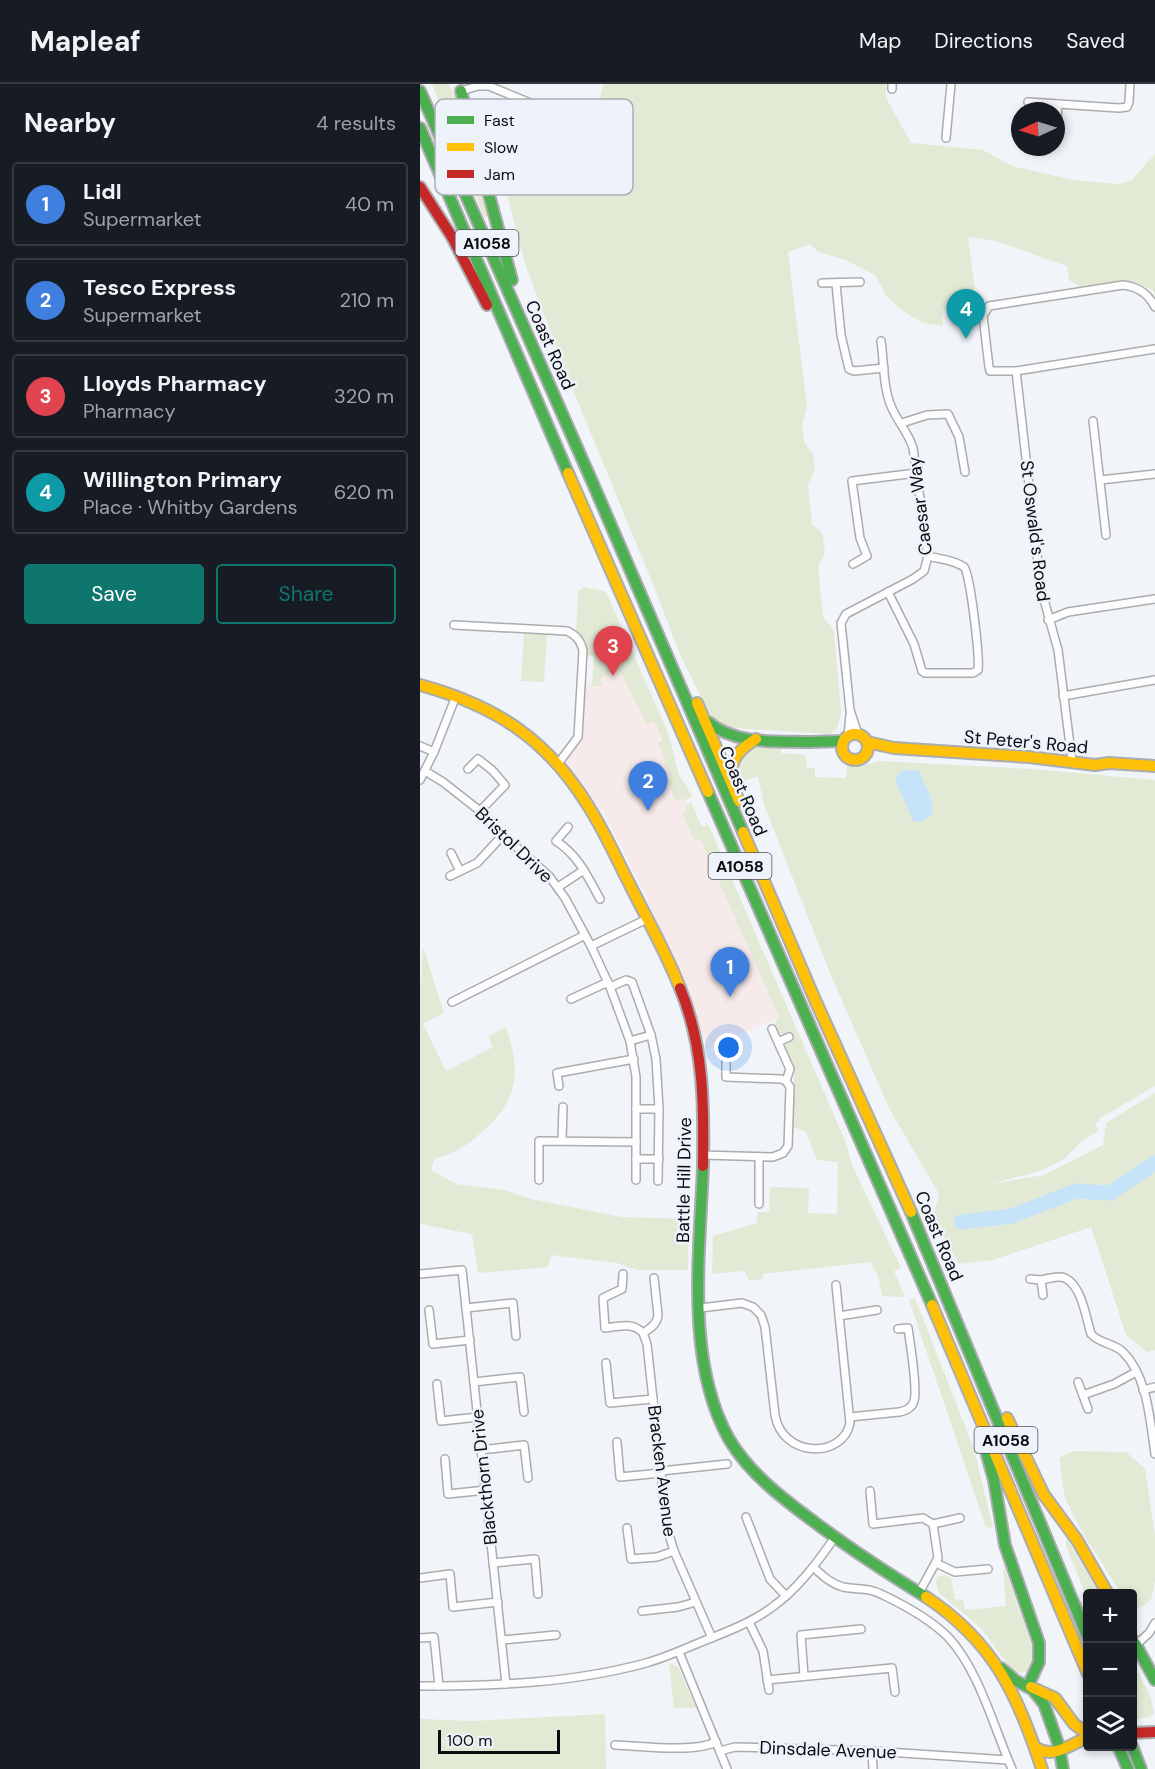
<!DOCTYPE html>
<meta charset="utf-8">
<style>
:root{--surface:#171b24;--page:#242831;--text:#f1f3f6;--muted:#9ea1a6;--line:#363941;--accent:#0f766e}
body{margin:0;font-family:"DM Sans",sans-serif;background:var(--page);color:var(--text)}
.controls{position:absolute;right:18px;bottom:18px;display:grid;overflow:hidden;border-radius:6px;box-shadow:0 3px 9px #0003}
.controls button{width:54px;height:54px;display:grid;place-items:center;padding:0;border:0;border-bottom:2px solid var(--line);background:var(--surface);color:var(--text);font:30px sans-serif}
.compass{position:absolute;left:591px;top:18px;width:54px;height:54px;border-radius:50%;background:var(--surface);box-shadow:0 3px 9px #0003;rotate:266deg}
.scale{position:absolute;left:18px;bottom:15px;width:122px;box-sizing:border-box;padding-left:6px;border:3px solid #0b0d10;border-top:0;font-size:16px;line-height:21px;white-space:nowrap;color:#0b0d10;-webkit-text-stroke:4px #eef3fb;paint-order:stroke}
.you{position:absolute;left:309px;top:964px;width:21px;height:21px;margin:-15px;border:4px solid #fff;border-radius:50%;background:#1a73e8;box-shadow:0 0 0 9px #1a73e833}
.badge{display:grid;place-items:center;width:39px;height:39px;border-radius:50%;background:var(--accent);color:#fff;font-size:20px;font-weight:700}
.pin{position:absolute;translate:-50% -50px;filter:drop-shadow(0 2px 3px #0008)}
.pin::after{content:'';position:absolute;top:32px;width:21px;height:18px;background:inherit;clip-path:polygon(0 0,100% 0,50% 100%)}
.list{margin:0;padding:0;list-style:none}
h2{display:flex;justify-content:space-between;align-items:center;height:78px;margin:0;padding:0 24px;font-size:26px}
h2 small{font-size:20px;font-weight:400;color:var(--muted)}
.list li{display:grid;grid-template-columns:39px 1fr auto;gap:18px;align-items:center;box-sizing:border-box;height:84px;margin:0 12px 12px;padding:0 12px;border:2px solid var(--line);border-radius:6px}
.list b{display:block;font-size:22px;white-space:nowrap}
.list p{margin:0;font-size:20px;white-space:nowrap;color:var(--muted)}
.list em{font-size:20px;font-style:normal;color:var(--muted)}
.actions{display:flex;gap:12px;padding:18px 24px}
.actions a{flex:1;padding:14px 0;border:2px solid var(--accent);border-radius:6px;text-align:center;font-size:21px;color:var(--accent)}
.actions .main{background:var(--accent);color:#fff}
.icon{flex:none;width:33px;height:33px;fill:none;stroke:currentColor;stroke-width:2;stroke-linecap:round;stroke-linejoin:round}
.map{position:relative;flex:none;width:735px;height:1685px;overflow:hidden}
header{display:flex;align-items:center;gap:36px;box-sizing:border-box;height:84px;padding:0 30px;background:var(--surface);border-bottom:2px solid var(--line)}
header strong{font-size:28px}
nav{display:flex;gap:33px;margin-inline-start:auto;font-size:21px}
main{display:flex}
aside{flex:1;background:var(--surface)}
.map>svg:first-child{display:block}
</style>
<header>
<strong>Mapleaf</strong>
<nav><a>Map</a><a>Directions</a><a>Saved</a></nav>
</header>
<main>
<aside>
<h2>Nearby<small>4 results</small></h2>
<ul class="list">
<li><span class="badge" style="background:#3f7fe0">1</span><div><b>Lidl</b><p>Supermarket</p></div><em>40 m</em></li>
<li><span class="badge" style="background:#3f7fe0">2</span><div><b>Tesco Express</b><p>Supermarket</p></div><em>210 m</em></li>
<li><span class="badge" style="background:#e0444e">3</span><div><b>Lloyds Pharmacy</b><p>Pharmacy</p></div><em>320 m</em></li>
<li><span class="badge" style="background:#0f9aa8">4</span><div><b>Willington Primary</b><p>Place · Whitby Gardens</p></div><em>620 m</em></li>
</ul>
<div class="actions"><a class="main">Save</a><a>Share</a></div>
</aside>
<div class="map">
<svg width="735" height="1685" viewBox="0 0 735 1685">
<rect width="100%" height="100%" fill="#f1f4f8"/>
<polygon fill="#f7eaea" points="204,584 245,652 237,656 359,933 286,966 278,935 265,902 228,817 184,729 141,678 162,655 164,602"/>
<g fill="#e2ead5">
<polygon points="12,0 28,0 34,10 39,12 69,132 64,133"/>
<polygon points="184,0 466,0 466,14 491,59 563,66 592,82 653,96 699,100 712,96 735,70 735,211 733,206 704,196 661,203 649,196 647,182 576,157 548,153 557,220 522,225 523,242 503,239 483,227 467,213 455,191 426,176 398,168 390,160 368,168 387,323 382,340 384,358 393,370 395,387 388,400 392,440 402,449 405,469 398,482 403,533 414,547 421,629 417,645 410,650 314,644 293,638 258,566 237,510 153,306 106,183 76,69 59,44 154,84 176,26"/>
<polygon points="164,503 186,508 248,649 259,691 273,713 264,717 261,714 256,717 247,697 251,694 238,658 243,656 234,637 227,641 199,586 181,594 183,602 172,602 174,572 167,571 166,559 156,548 158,507"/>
<polygon points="104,548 127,550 124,598 101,597"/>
<path d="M332,662L361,665V669L385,671L387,684H395V693L426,694L427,680L443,681L460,677L612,685L735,696V1002L682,1033L675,1040L678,1047L661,1058L644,1075L621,1087L564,1101L624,1091L683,1061L686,1039L735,1009V1266L727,1268L706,1251L671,1143L573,1176L539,1180L513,1133L519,1110L469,1024L410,889L344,721L338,692L318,699C312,678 316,676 332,662Z"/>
<polygon points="271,718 282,743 288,740 426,1059 432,1081 481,1184 474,1187 485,1213 462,1212 458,1191 450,1178 343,1190 343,1195 330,1197 324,1187 292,1190 293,1152 337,1139 337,1128 349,1128 350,1103 389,1104 388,1129 417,1130 418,1078 397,1076 386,1048 373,1043 374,983 365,962 371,954 369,950 365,951 359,949 355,939 359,933 280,755 275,757 262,729 266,727 266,721"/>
<path d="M3,863L24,929L3,940L26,987L73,963L68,952L86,943C101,988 99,1015 62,1048C45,1063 35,1069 14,1075L11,1086L36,1100L83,1106L111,1115L201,1133L269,1135L268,1186H217L197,1179L131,1171L128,1183L58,1189L52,1150L0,1140V908Z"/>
<polygon points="495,1214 554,1365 573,1444 566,1443 489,1216"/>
<polygon points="653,1367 706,1368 725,1385 735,1451 735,1497 732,1513 727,1520 713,1526 712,1510 701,1509 660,1445 645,1414 639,1374"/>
<polygon points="646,1453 679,1509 668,1510 667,1514 646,1462"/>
<polygon points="583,1479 612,1562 612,1577 607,1587 600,1589 592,1586 561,1544 519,1509 516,1499 517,1493 524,1491 531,1494 535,1515 543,1516 545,1526 586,1522"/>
<polygon points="712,1577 730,1611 734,1629 728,1633 718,1635 713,1621"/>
<polygon points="249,1579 258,1583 276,1624 254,1624"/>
<polygon points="185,1630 186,1685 0,1685 0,1635 51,1637"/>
</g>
<path fill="#c5e3f9" d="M486,686L499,687C504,701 515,715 512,730L502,738L493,737L477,700L476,694L480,688Z"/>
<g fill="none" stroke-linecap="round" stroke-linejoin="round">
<polyline stroke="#c5e3f9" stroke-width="15" points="541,1138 592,1132 656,1107 690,1109 735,1079"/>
<defs>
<g id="street">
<polyline points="472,0 472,5"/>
<polyline points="41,7 58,2 69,2 169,43"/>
<polyline points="608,18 699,24 707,23 709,18 710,0"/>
<polyline points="636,48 638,20"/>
<polyline points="526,54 531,0"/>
<polyline points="402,199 440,198"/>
<polyline points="416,200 421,251 429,285 434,287 464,284"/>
<path d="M735,223C728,209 718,203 703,201L569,222L563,232L569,283L570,287H596L735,265"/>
<polyline points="596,287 621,505 638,566 652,677"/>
<polyline points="673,337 686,451"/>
<polyline points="482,339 507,331 528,330 539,353 545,388"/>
<polyline points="680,396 735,390"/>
<polyline points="433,480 447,472 440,454 432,397 496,389"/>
<path d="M468,508L494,560L502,587L505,589H553L558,586C560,575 550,487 544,483C535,476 519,475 508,472"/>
<polyline points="628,536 648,528 735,515"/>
<path d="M34,541L147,547C156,551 160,556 163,566L158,653L137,681"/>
<polyline points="643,612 735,596"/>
<path d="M438,650L430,626L421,539L426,530L493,495L504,487L508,472L493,364C488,348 477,337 471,322C463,303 464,278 461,257"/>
<polyline points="428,652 430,631"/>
<polyline points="0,662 14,668"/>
<polyline points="48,685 58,675 72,686 85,701 60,727"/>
<polyline points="5,687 23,698 60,727 83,751 129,792 145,814 171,862 190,903 210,957 216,993 216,1096"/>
<polyline points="0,696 14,668 36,612"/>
<path d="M148,743L136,757C158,771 168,793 180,815"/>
<polyline points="31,769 40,787"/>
<polyline points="30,792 57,779 83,751"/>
<polyline points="138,803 164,786"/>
<polyline points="171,862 227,835"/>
<polyline points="190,903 206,896 212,898 231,951 236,975 239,1025 238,1097"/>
<polyline points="151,915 188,898"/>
<polyline points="32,918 165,851"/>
<polyline points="210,957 231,951"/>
<polyline points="358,958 369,953"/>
<polyline points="306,972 306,993 361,995 366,997"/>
<polyline points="139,1002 137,989 214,975"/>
<polyline points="216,1025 239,1025"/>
<polyline points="142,1057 143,1023"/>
<polyline points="282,1071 353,1073 363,1069 368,1062 370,1003 366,997 370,985 352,945"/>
<polyline points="216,1075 239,1075"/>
<polyline points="119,1096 119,1057 216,1058"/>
<polyline points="339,1120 339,1073"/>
<polyline points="0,1190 42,1186 86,1600"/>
<path d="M203,1190L202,1205L183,1214L185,1244C199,1242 213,1238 223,1249C231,1244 237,1240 238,1231L234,1194"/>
<polyline points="610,1195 621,1196 623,1211"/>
<path d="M621,1196C628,1195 637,1191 645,1194C662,1202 666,1234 671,1250C680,1260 694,1259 703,1268C728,1293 730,1337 735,1370"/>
<polyline points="46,1224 93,1219 96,1252"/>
<path d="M280,1224L322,1219L333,1223L341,1231L345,1243L355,1331C362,1374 423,1375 430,1339L416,1201"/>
<polyline points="9,1226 13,1260 50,1256"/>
<polyline points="419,1232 457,1226"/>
<polyline points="223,1249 227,1260 247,1444 254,1467 292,1554"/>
<polyline points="186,1279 190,1319 233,1315"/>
<polyline points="54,1298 100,1293 104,1328"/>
<polyline points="658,1298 668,1325"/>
<polyline points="17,1300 21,1337 58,1333"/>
<polyline points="723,1306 735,1303"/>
<polyline points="663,1311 694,1300 716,1288"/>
<path d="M430,1333L479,1328C485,1327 492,1324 494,1317C498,1305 490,1259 488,1244L478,1245"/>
<polyline points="197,1358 200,1393 241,1389"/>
<polyline points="61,1366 104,1361 108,1394"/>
<polyline points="25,1375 28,1410 66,1406"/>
<polyline points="241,1387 307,1380"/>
<polyline points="450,1407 453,1440 503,1434 513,1440 518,1474 499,1509"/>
<polyline points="326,1433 350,1495 366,1512"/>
<polyline points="513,1440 540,1434"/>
<polyline points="207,1444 211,1475 237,1473 254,1467"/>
<polyline points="73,1479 115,1475 118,1510"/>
<polyline points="516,1479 535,1488 568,1485"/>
<path d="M393,1483C402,1491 411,1500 423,1503C439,1506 448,1503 463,1511C486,1522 510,1535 528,1553C559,1586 574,1644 592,1685"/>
<polyline points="0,1494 30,1490 33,1523 78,1518"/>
<polyline points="222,1527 258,1523 276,1518"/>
<polyline points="329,1538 343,1567 349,1606"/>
<polyline points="0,1554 14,1553 19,1602"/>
<polyline points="82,1556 136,1551"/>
<polyline points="716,1561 729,1549 735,1539"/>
<polyline points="259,1568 307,1685"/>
<polyline points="384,1592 381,1551 441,1545"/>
<polyline points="347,1596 472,1584 475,1608"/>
<path d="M0,1602C75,1602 153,1599 226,1579C247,1573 266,1564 286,1556C309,1547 332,1538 351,1524C377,1506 397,1479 415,1453"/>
<path d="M195,1661C222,1662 273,1669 296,1658"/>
<polyline points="300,1667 315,1663 452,1667 588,1676"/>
<polyline points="452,1667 453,1685"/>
</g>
<g id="fast">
<polyline points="0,7 174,402 323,748"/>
<polyline points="41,7 92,196"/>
<polyline points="0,44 148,389"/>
<path d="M288,638C316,661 355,657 389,658"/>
<polyline points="389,658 423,657"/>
<polyline points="288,708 512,1221"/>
<path d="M283,1082C280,1168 265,1277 309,1355C329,1389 362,1414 393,1437C430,1465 467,1489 506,1513"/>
<polyline points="491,1128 668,1554"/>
<polyline points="567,1371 574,1396 585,1461 619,1559 619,1578 608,1602"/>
<polyline points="712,1555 716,1561"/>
<polyline points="716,1561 735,1596"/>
<polyline points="581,1584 595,1596 613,1606 624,1620 639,1662 643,1685"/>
<polyline points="698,1662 708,1685"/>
<polyline points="712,1662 721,1685"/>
</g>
<g id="slow">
<polyline points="148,389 288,708"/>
<path d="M0,601C74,621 126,654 167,720C184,746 196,774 210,801C227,835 246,868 260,904"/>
<polyline points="277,619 319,717"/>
<circle cx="435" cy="663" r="13"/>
<polyline points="447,658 474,664 609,673 675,681 689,679 735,682"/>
<path d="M310,691C312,673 321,664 336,655"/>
<polyline points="323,748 396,918 491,1128"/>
<polyline points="512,1221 668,1590"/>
<polyline points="587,1334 624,1411 657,1456 688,1510"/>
<path d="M506,1513C574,1558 597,1610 622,1685"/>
<polyline points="611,1603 635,1614 654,1640 668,1650"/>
<path d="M615,1663C633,1676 651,1660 668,1653"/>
</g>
<g id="jam">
<polyline points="0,103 32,153 67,221"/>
<path d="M260,904C284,962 284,1021 283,1082"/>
<polyline points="712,1649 735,1648"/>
</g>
</defs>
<use href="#street" stroke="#abacaf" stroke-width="10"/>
<use href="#fast" stroke="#abacaf" stroke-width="14"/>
<use href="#slow" stroke="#abacaf" stroke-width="14"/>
<use href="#jam" stroke="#abacaf" stroke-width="14"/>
<use href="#street" stroke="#fdfdfe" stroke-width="7"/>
<use href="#fast" stroke="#4caf50" stroke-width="10"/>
<use href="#slow" stroke="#ffc107" stroke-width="10"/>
<use href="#jam" stroke="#c62828" stroke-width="10"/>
</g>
<g text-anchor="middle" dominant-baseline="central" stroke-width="5" stroke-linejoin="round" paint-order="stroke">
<g fill="#eef3fb" stroke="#4f5256" stroke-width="1.5">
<rect x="35.5" y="146" width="63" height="26" rx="4.5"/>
<rect x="288.5" y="769" width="63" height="26" rx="4.5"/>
<rect x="554.5" y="1343" width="63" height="26" rx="4.5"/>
</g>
<g font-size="16" font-weight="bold" fill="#0b0d10">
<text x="67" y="159">A1058</text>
<text x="320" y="782">A1058</text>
<text x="586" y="1356">A1058</text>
</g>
<g font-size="18" fill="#0b0d10" stroke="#eef3fb">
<text transform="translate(130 261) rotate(66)">Coast Road</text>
<text transform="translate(500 422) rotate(-97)">Caesar Way</text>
<text transform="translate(615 447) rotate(83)">St Oswald's Road</text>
<text transform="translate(606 658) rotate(5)">St Peter's Road</text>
<text transform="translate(323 707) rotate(67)">Coast Road</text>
<text transform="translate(94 761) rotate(44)">Bristol Drive</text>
<text transform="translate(264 1096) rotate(-89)">Battle Hill Drive</text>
<text transform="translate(519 1152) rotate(67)">Coast Road</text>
<text transform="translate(242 1387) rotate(83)">Bracken Avenue</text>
<text transform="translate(64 1393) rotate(-96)">Blackthorn Drive</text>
<text transform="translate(408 1666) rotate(2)">Dinsdale Avenue</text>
</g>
</g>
<rect x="15" y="15" width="198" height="96" rx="9" fill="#eef3fb" stroke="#aaaeb4" stroke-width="1.5"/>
<rect x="27" y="32" width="27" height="8" fill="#4caf50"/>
<rect x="27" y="59" width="27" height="8" fill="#ffc107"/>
<rect x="27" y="86" width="27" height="8" fill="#c62828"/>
<g font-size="16" fill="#0b0d10">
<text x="64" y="42">Fast</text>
<text x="64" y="69">Slow</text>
<text x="64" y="96">Jam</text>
</g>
</svg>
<div class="controls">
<button>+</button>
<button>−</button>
<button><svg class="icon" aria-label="layers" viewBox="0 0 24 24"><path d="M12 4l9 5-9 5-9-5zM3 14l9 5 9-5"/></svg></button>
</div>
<svg class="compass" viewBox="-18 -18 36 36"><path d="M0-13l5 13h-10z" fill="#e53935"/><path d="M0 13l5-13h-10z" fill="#9ea1a6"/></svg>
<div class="scale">100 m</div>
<div class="you"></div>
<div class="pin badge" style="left:310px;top:913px;background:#3f7fe0">1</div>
<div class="pin badge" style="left:228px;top:727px;background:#3f7fe0">2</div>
<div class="pin badge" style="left:193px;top:592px;background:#e0444e">3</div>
<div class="pin badge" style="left:546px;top:255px;background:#0f9aa8">4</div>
</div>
</main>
